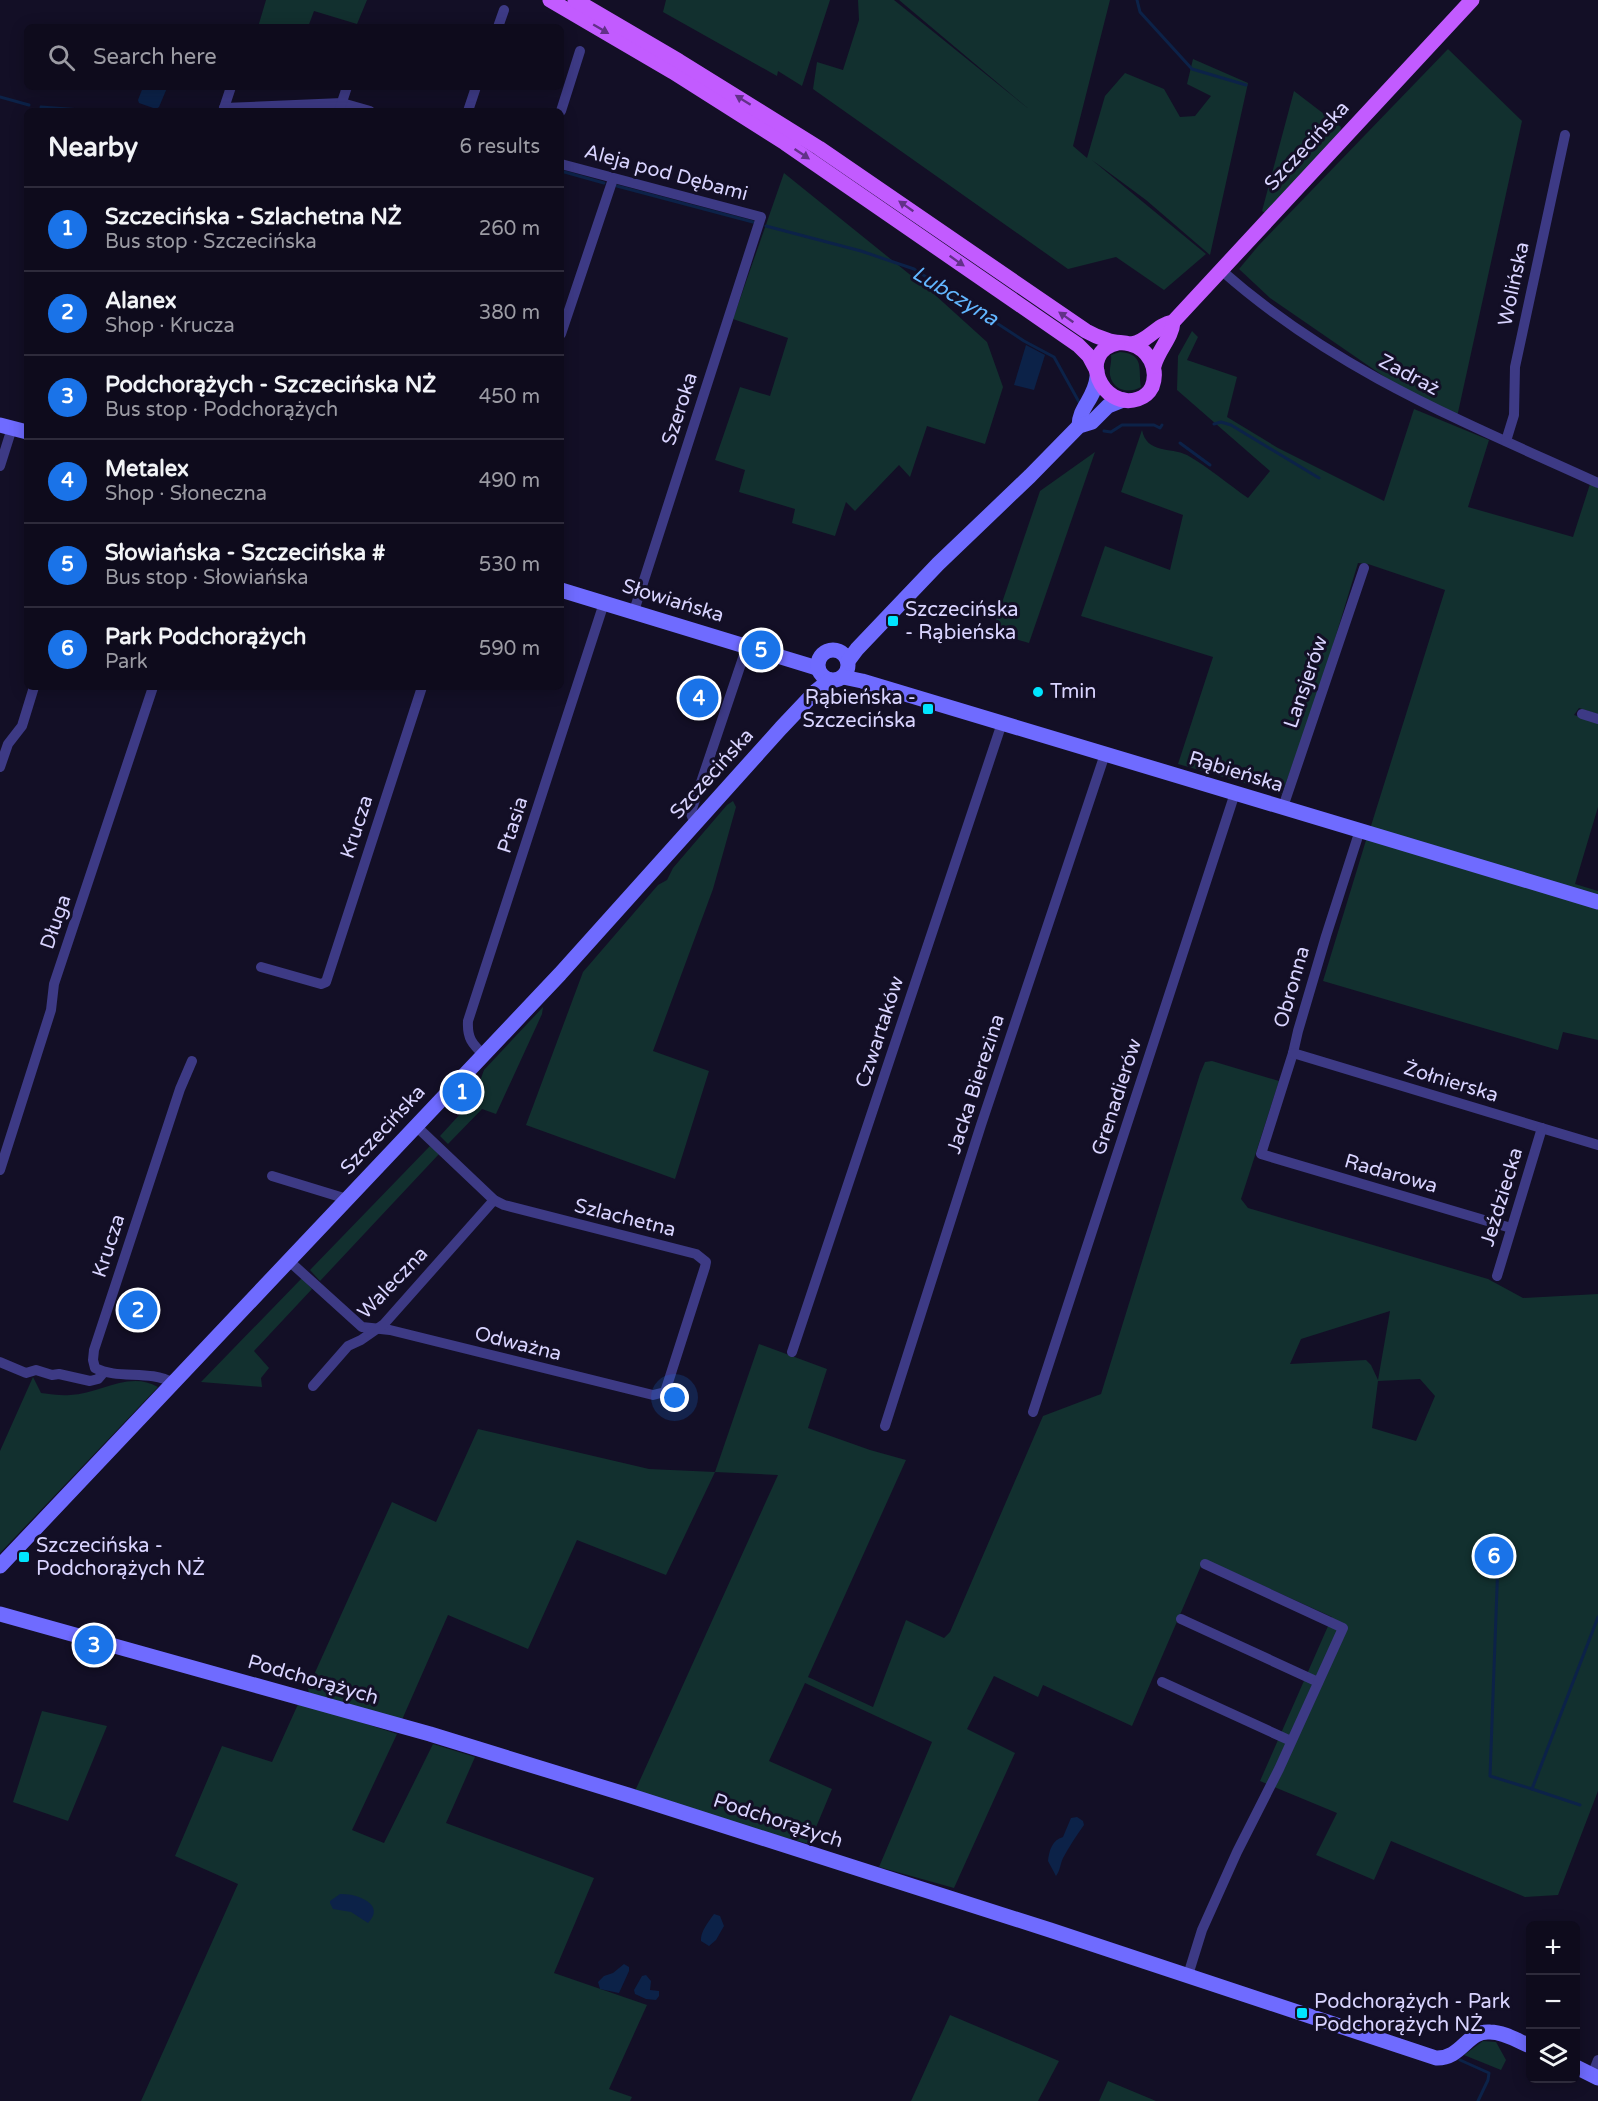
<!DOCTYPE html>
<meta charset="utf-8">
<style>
:root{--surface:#0e0b1c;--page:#1c1929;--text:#f1f3f6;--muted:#9b9ba3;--line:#2e2b3b;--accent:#1a73e8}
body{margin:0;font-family:"Varela Round",sans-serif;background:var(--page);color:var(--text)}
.controls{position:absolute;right:18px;bottom:18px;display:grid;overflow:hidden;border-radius:9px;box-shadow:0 3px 15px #0003}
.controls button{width:54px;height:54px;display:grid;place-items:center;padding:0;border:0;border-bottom:2px solid var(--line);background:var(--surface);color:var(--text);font:30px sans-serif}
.you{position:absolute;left:675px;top:1398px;width:21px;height:21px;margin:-15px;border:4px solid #fff;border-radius:50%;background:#1a73e8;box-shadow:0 0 0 9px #1a73e833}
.badge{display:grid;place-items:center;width:39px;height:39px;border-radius:50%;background:var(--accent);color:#fff;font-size:20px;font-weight:700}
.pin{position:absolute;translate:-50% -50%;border:3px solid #fff;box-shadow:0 2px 6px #0006}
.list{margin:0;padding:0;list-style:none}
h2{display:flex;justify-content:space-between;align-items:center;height:78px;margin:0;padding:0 24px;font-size:26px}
h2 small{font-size:20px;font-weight:400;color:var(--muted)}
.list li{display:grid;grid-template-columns:39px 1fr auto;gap:18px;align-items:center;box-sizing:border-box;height:84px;padding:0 24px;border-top:2px solid var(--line)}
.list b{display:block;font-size:22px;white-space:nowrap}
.list p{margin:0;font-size:20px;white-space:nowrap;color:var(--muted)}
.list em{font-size:20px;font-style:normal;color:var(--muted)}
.icon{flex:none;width:33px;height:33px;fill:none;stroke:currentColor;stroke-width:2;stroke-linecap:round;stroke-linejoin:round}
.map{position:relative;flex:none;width:1598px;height:2101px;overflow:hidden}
.search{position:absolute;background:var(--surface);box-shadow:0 3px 15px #0003;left:24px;top:24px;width:540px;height:66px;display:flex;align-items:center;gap:15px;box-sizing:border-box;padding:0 21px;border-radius:9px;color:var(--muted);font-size:22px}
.panel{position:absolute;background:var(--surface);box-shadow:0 3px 15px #0003;left:24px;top:108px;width:540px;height:582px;border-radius:9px}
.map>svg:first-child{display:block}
</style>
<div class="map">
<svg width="1598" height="2101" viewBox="0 0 1598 2101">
<rect width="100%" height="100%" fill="#130f26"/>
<g fill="#12302f" fill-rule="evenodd">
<polygon points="266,0 367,0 357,24 314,11 308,27 258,27"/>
<polygon points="666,0 830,0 802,86 778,71 777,76 663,12"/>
<polygon points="858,0 894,0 1030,110 899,0 1110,0 1073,146 1087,158 1105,96 1125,73 1164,89 1180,117 1195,116 1211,96 1187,84 1193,59 1248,83 1210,255 1146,200 1092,160 1206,254 1164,290 1116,257 1068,269 813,89 817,62 843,70 859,20"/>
<polygon points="1448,49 1522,121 1457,417 1408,393 1270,298 1239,269 1259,245"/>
<polygon points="1294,91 1341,127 1340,133 1265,213 1262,211"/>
<polygon points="784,173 934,294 987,342 1003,387 985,444 927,426 910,477 899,465 855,511 846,502 835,536 792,523 795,509 739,492 745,470 715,460 740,387 770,396 788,338 733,319"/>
<path d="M1192,331L1198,337L1187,360L1237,377L1227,417L1278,448L1384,501L1414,409L1489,440L1468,507L1573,537L1590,484L1598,488V714L1579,708L1574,715L1598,723V807L1575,884L1598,891V898L1370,829L1445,590L1368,564L1358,563L1319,691L1282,794L1178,764L1213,657L1081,616L1105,546L1170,570L1183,515L1121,492L1142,430C1147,454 1170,447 1187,455C1208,467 1228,484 1248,498L1270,471L1177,390L1178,356Z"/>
<path d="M1120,352C1145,354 1138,369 1141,387C1129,394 1113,391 1110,375C1109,368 1112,362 1111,355Z"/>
<polygon points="1095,452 1029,643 992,632 1040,491"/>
<polygon points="733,801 736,807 713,889 653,1051 709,1071 675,1179 526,1125 583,972 658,885 667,880 673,868 727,805"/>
<polygon points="1367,837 1598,907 1598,1040 1563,1032 1558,1050 1323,981"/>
<polygon points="543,1007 542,1014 496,1114 482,1109 448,1144 440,1136 473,1100 484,1070"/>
<path d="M1212,1061L1279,1081L1241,1199L1248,1208L1488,1279L1523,1298L1598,1294V1791L1558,1895L1525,1897L1391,1841L1374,1880L1316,1855L1337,1813L1260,1781L1332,1617L1204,1559L1132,1726L1043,1685L1038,1697L994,1676L967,1729L1015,1753L954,1888L879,1867L932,1742L805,1683L769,1761L832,1789L809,1844L738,1825L635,1791L778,1475L715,1472L666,1575L577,1540L528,1649L448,1615L401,1722L309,1694L308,1688L392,1502L436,1522L478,1429L649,1469L715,1472L759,1344L827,1369L808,1428L870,1450L906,1460L808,1677L873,1707L906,1620L944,1638L950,1632L1043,1416L1101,1394L1200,1074L1205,1062ZM1390,1311L1378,1380L1371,1365L1366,1360L1290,1364L1301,1339ZM1420,1379L1435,1396L1416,1441L1372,1428L1378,1381Z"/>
<polygon points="430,1146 439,1154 320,1281 310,1270"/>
<polygon points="302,1278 312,1289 254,1351 269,1368 261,1378 262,1387 201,1382"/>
<path d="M33,1377L41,1393C51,1394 61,1396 70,1395C100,1394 129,1370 158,1387L0,1553V1451Z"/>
<polygon points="299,1702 397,1734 352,1830 384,1843 433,1744 475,1757 446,1823 594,1878 554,1973 647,2005 609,2089 632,2097 630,2101 141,2101 238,1884 175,1856 222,1746 272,1762"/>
<polygon points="42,1711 107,1726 68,1821 13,1802"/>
<polygon points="950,2015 1059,2061 1038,2101 911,2101"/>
<polygon points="1483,2041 1496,2042 1506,2060 1501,2070 1464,2055"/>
<polygon points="1108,2081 1156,2101 1099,2101"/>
</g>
<g fill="#0c2248">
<polygon points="143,87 167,88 159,107 156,109 139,103 138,100"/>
<polygon points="1026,345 1045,355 1034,390 1014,385"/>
<path d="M1077,1817L1083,1821L1084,1825C1076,1836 1069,1847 1063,1858C1060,1865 1060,1871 1056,1876L1048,1861C1049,1851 1052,1840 1063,1837L1071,1818Z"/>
<path d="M340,1894C356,1893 387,1904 368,1923L351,1912L333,1909L330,1903V1901Z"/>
<path d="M714,1914L720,1916L724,1926L716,1940L709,1946L701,1941C700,1932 709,1921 714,1914Z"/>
<polygon points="624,1964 629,1967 629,1971 619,1993 600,1989 598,1982 604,1976 613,1973"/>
<polygon points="646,1975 651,1981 650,1990 659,1991 659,1996 656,2000 646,1999 635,1994 634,1990 642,1976"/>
</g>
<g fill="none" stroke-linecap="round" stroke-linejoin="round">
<g stroke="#0c2248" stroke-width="3">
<polyline points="1137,0 1140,12 1192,69 1246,85"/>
<polyline points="0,97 29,105"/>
<polyline points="41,107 95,111"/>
<polyline points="561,171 604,183"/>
<polyline points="617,186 753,222"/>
<polyline points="766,226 861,251 914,269 1024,341 1054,357 1079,402"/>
<polyline points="1214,424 1221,422 1231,425 1319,478"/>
<polyline points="1104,431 1111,432 1122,425 1154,425 1160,428 1162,425"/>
<polyline points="1180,443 1210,465"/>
<polyline points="1498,1561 1490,1776 1532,1789"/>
<polyline points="1580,1805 1532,1789 1598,1617"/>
<polyline points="1460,2060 1489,2073 1488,2080 1478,2101"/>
</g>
<g stroke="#3d3a85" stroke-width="10">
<polyline points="498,27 504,10"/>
<polyline points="224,108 342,103 370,111"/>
<polyline points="223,111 231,87"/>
<polyline points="339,111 347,87"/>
<polyline points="468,111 476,87"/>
<polyline points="561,111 580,51"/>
<polyline points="561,164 761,217 634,611"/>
<path d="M1221,270C1335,371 1462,421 1598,483"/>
<polyline points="561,334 613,179"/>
<polyline points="1506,441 1514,415 1515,367 1565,135"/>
<polyline points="0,466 12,428"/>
<polyline points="1582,714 1598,719"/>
<polyline points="0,767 8,744 22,726 34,687"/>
<polyline points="1283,807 1364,568"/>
<polyline points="695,824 691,814 692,809 747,646"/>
<polyline points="1360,830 1326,936 1298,1031 1293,1053 1261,1154 1511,1228"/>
<polyline points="261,967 321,984 326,982 422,687"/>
<polyline points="1293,1053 1598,1145"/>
<path d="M484,1055C472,1044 467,1038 468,1021L604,603"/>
<polyline points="0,1170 51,1010 54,984 153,687"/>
<polyline points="272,1176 347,1199"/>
<polyline points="289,1261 362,1327 390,1330 653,1395 665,1392 705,1267 706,1262 696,1254 504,1205 494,1200 416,1126"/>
<polyline points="1497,1276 1542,1128"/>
<polyline points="792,1352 1002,723"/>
<polyline points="0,1362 26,1373 36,1370 52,1375 59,1374 90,1381 98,1379 104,1372"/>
<path d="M173,1383C149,1369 119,1380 95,1368L93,1360L94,1350L180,1089L192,1061"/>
<polyline points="313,1386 348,1346 361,1340 384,1324 494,1200"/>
<polyline points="1033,1412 1235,793"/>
<polyline points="885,1426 981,1125 1105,754"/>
<polyline points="1181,1619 1318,1682"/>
<polyline points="1162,1682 1291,1741"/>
<polyline points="1188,1975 1202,1930 1237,1852 1279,1769 1343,1628 1205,1564"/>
<polyline points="1592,2075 1598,2060"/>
</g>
<g stroke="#6f6bff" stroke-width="15">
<polyline points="0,425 27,432"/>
<path d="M1079,426C1079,407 1095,399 1097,377"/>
<polyline points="561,590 817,668"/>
<circle cx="833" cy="665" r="15"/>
<polyline points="848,661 857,649 938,564 1030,476 1079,426 1092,422 1108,406 1123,400"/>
<polyline points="843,677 862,681 1598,902"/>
<polyline points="0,1566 560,974 781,728 816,691 830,680"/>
<path d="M0,1614L430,1734L628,1795L1050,1930L1436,2058C1462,2059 1467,2030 1490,2032C1504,2032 1518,2041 1530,2046"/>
<polyline points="1576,2067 1598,2078"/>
</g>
<g stroke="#c25bff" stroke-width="15">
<polyline points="550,0 673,72 785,143 1078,345 1089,356 1097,371"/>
<path d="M575,0L679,61L819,148L1086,331C1093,335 1100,338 1107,340C1115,343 1122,342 1130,344C1149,349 1159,369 1152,387C1149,393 1144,397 1138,399C1102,411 1076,352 1118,343"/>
<path d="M1132,344C1149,341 1156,325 1173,322L1472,0"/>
<path d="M1154,366C1158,350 1172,338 1173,322"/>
</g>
</g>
<defs><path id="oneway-solid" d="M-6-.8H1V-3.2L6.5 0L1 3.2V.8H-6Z" transform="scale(1.5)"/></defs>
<g fill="#623188">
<use href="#oneway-solid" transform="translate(601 29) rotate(30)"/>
<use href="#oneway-solid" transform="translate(743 100) rotate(-148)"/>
<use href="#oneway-solid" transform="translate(802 154) rotate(34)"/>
<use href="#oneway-solid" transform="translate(906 206) rotate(-145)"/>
<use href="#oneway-solid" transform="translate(957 261) rotate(35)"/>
<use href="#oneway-solid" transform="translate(1066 317) rotate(-145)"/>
</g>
<g fill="#00e5ff" stroke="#130f26" stroke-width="2">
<rect x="887" y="615" width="12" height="12" rx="3"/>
<circle cx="1038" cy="692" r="6"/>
<rect x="922" y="703" width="12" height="12" rx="3"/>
<rect x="18" y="1551" width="12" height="12" rx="3"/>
<rect x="1296" y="2007" width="12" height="12" rx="3"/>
</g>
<g text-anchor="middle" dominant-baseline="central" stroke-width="6" stroke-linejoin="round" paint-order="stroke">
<g font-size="20" fill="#d9d4ff" stroke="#130f26">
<text transform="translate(1307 146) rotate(-47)">Szczecińska</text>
<text transform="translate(666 173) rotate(15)">Aleja pod Dębami</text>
<text transform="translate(1514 284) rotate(-78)">Wolińska</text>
<text transform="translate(1409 375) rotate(28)">Zadraż</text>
<text transform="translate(680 409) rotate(-72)">Szeroka</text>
<text transform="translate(673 601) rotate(17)">Słowiańska</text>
<text transform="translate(1306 682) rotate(-71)">Lansjerów</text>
<text transform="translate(1236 772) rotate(17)">Rąbieńska</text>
<text transform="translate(712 774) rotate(-48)">Szczecińska</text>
<text transform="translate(513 825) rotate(-72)">Ptasia</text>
<text transform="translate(357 827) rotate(-72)">Krucza</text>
<text transform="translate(56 922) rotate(-71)">Długa</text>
<text transform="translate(1292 987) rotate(-74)">Obronna</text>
<text transform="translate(880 1032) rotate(-72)">Czwartaków</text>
<text transform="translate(1451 1082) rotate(17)">Żołnierska</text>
<text transform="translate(976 1084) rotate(-72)">Jacka Bierezina</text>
<text transform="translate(1117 1097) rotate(-72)">Grenadierów</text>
<text transform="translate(383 1130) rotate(-47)">Szczecińska</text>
<text transform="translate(1391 1174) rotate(16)">Radarowa</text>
<text transform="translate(1502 1197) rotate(-73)">Jeździecka</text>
<text transform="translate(625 1218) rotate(14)">Szlachetna</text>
<text transform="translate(109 1246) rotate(-72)">Krucza</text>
<text transform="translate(393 1283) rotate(-46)">Waleczna</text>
<text transform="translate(518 1344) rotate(14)">Odważna</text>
<text transform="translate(313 1680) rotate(16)">Podchorążych</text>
<text transform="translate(778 1821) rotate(18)">Podchorążych</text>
</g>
<g font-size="20" fill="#d9d4ff" stroke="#130f26" text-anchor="start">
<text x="905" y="610">Szczecińska<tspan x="905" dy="23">- Rąbieńska</tspan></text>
<text x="1050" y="692">Tmin</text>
<text x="916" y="698" text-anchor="end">Rąbieńska -<tspan x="916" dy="23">Szczecińska</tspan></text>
<text x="36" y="1546">Szczecińska -<tspan x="36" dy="23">Podchorążych NŻ</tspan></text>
<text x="1314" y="2002">Podchorążych - Park<tspan x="1314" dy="23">Podchorążych NŻ</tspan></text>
</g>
<g font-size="21" font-style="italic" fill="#62b6ff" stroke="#130f26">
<text transform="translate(955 296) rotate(31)">Lubczyna</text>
</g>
</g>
</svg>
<div class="controls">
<button>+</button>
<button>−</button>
<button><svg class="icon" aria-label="layers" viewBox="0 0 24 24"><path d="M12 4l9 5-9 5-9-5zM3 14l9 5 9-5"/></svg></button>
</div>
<div class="you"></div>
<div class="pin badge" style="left:462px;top:1092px">1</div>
<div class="pin badge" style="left:138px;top:1310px">2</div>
<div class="pin badge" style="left:94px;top:1645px">3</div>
<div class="pin badge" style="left:699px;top:698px">4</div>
<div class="pin badge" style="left:761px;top:650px">5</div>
<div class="pin badge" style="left:1494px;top:1556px">6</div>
<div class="search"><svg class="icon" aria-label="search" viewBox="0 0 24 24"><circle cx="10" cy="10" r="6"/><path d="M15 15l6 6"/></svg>Search here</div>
<section class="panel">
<h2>Nearby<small>6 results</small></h2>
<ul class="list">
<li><span class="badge">1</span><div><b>Szczecińska - Szlachetna NŻ</b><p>Bus stop · Szczecińska</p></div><em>260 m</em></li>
<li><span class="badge">2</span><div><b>Alanex</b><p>Shop · Krucza</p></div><em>380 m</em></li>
<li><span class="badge">3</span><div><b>Podchorążych - Szczecińska NŻ</b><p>Bus stop · Podchorążych</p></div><em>450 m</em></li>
<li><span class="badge">4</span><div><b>Metalex</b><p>Shop · Słoneczna</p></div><em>490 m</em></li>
<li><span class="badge">5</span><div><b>Słowiańska - Szczecińska #</b><p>Bus stop · Słowiańska</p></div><em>530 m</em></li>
<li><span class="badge">6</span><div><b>Park Podchorążych</b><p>Park</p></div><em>590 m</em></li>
</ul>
</section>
</div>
